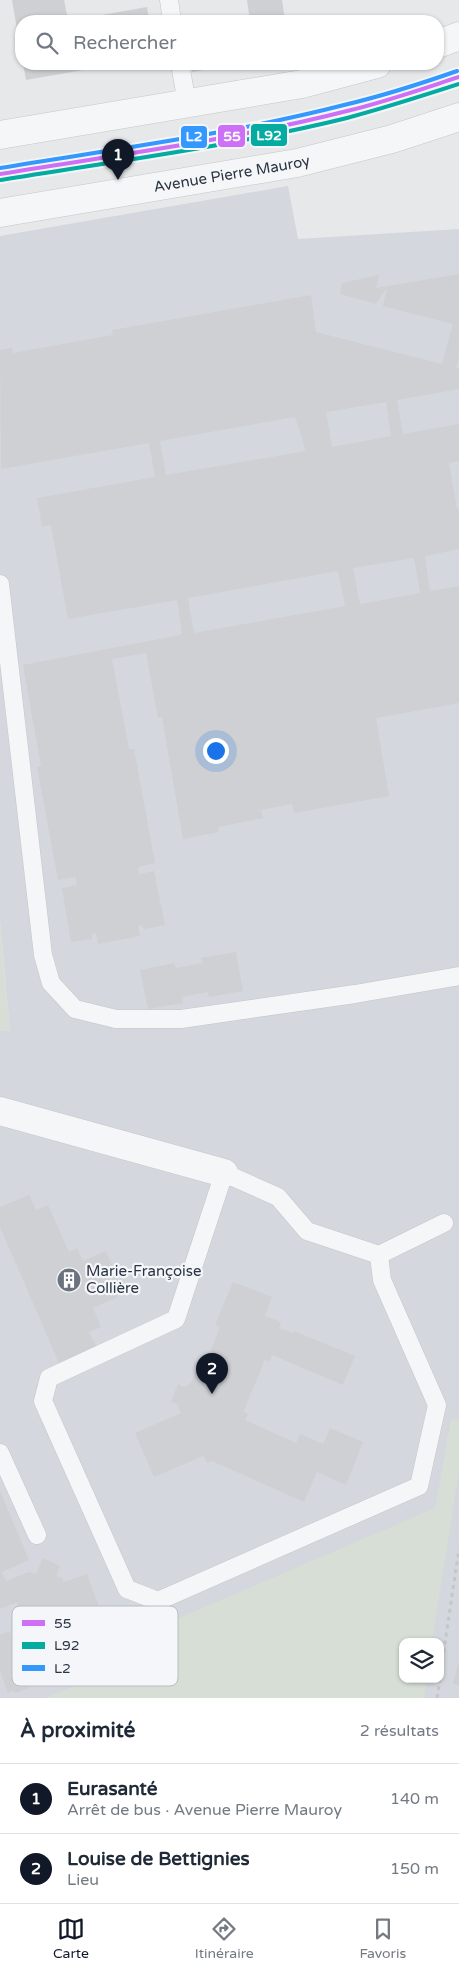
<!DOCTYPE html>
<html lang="fr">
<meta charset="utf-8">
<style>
:root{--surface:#fff;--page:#f2f2f3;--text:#1f2937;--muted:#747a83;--line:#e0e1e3;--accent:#111827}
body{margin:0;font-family:"Varela Round",sans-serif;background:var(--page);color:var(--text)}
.controls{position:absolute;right:15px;bottom:15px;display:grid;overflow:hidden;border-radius:10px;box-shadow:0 1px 4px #0004}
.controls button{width:45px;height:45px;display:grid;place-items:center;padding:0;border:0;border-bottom:1px solid var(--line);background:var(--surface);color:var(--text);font:25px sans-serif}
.you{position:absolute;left:215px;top:750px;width:18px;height:18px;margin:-12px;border:4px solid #fff;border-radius:50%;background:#1a73e8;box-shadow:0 0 0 8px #1a73e833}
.badge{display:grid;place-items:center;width:32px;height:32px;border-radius:50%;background:var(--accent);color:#fff;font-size:16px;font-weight:700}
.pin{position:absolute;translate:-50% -41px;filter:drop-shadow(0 1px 2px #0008)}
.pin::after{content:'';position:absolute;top:26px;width:18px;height:15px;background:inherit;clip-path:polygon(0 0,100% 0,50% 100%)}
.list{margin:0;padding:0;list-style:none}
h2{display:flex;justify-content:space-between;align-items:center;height:65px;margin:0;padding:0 20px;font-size:21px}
h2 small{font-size:16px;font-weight:400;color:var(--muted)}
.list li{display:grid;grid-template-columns:32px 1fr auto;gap:15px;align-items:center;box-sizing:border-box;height:70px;padding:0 20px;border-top:1px solid var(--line)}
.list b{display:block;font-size:19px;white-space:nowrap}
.list p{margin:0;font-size:16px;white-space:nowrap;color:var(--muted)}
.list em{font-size:16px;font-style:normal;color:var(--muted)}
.icon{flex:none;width:28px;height:28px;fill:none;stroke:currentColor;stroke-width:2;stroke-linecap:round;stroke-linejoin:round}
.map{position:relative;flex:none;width:459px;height:1698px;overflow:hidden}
.search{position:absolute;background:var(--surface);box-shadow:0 1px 4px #0004;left:15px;right:15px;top:15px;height:55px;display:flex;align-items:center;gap:12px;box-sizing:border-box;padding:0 18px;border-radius:20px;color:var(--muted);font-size:19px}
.sheet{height:205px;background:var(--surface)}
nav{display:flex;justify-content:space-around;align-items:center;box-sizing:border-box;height:70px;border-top:1px solid var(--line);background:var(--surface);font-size:14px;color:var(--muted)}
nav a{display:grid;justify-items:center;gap:2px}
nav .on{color:var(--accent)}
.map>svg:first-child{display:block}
</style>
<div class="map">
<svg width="459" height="1698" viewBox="0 0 459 1698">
<rect width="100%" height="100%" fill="#e6e8ea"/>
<path fill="#d4d7dd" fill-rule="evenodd" d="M288,186L298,239L459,229V1698H0V1031H10L0,920V236ZM403,1642H440V1679H403Z"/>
<g fill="#d6ded6">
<polygon points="0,920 10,1031 0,1031"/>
<polygon points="451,1419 459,1421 459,1471 432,1642 403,1642 403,1679 427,1679 424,1698 45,1698 140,1660 137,1636 435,1508"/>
</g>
<g fill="#ced0d3" fill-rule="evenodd">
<polygon points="12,0 64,0 68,20 21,21 21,28 17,29"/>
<polygon points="247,0 282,0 285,21 250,21"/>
<polygon points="147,7 149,21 85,21 85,18"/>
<polygon points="23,64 112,64 112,65 26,80"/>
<polygon points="191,64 210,64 210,69 192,72"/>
<path d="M459,274V355L456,368H459V389L397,400L403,434L459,424V461L449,463L457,509H459V549L425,556L430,591L459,586V703L376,718L389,796L294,813L292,804L261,810L263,818L218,827L219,832L183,839L162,717L158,718L146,653L112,659L129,749H134L155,863L138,867L139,874L154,871L165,925L144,929L142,925L138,926L140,936L98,944L96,933L92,934V939L71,942L62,888L77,885L76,877L58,880L37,767L41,766L23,665L180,635L182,633L177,600L68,619L51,525L42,527L37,498L155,477L149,443L1,469L0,350L12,348L13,353L113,335L112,330L311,295L316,332L442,364L453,324L383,306L387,287L376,304L340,294L342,283L379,275L376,288ZM386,402L391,436L332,447L326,412ZM295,417L306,451L166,475L160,441ZM414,558L420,593L360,604L353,568ZM338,571L345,606L194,633L188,598Z"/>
<polygon points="236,952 243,991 209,997 208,992 182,997 183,1003 148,1009 140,970 174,963 176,968 203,963 201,958"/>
<polygon points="29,1195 36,1210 48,1205 69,1252 77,1248 83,1261 106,1251 118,1279 112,1282 118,1297 93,1308 101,1327 89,1332 96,1346 59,1363 0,1227 0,1207"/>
<polygon points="233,1282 272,1297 265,1316 281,1322 279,1328 293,1333 294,1331 355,1356 343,1385 272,1355 269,1362 265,1360 243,1412 248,1414 245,1420 296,1443 300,1434 323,1444 330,1428 363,1442 346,1485 317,1472 304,1502 212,1461 207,1463 203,1456 154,1477 135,1433 181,1413 177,1404 171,1402 178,1384 184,1387 191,1383 196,1372 204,1367 220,1327 215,1325"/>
<polygon points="0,1491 29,1560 2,1572 6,1581 29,1572 36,1574 43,1558 60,1566 56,1576 62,1578 64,1582 87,1574 104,1620 100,1622 104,1631 116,1627 127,1658 86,1674 82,1664 79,1666 80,1668 64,1674 63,1672 54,1675 55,1678 39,1684 39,1681 30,1684 31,1687 15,1693 14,1690 8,1693 0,1671 0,1635 10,1631 10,1634 19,1630 19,1628 34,1622 35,1624 44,1621 39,1610 22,1617 17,1602 0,1609"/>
<polygon points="458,1664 459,1664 459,1685 453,1684"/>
</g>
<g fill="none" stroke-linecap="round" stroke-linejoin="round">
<defs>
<g id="lane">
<polyline points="169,0 172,21"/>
<polyline points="180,64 187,104"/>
<path d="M0,174C154,148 312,131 459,77"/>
<polyline points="0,584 43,955 51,983 75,1009 116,1019 181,1019 355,994 459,976"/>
<polyline points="379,1255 382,1280 437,1405 419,1486 158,1601 127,1589 43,1401 49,1378 176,1319 224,1173 278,1197 307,1231 379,1255 444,1223"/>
<polyline points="0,1453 37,1535"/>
</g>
<g id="street">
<polyline points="438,44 459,36"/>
<polyline points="0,135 302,84 377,64"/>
<path id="s1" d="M0,213L297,163L392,139L459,117"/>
<polyline points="0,1111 224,1173"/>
</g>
</defs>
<use href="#lane" stroke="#c4c6c8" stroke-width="19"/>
<use href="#street" stroke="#c4c6c8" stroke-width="29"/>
<g stroke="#c5c6ca" stroke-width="3" stroke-dasharray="4 4" stroke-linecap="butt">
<polyline points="440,1676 459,1549"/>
<polyline points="437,1698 440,1679"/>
</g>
<use href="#lane" stroke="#f5f6f7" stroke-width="18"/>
<use href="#street" stroke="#f5f6f7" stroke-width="28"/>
<defs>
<path id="bus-1" d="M0,174C116,155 233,140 347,111C385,102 422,89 459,77"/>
<path id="bus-2" d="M1,180C117,161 233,146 347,118C385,108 422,96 459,84"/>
<path id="bus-3" d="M0,168C115,149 231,134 344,105C382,96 420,84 457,71"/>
</defs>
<use href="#bus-1" stroke="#f4f6f9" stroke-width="8"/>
<use href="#bus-2" stroke="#f4f6f9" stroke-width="8"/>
<use href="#bus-3" stroke="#f4f6f9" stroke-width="8"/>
<use href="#bus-1" stroke="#ce70f6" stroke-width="4"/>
<use href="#bus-2" stroke="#04aba0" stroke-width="4"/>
<use href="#bus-3" stroke="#39f" stroke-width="4"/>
</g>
<defs>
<symbol id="building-disc" viewBox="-11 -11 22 22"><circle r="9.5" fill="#6c737f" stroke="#f4f6f9"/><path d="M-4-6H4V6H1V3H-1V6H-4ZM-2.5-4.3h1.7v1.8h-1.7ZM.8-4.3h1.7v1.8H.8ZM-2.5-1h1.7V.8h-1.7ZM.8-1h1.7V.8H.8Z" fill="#fff"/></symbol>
</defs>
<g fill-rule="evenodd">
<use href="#building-disc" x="55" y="1266" width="28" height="28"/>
</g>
<g text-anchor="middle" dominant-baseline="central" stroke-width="4.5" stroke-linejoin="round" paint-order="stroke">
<g font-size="15" fill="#2b3445" stroke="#f4f6f9">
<text stroke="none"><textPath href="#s1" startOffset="235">Avenue Pierre Mauroy</textPath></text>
</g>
<g font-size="15" fill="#2b3445" stroke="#f4f6f9" text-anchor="start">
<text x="86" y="1271">Marie-Françoise<tspan x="86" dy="17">Collière</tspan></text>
</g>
</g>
<rect x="12" y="1606" width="166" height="80" rx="8" fill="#f4f6f9" stroke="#b8bcc3" stroke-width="1"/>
<rect x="22" y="1620" width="23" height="6" fill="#ce70f6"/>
<rect x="22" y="1642" width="23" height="7" fill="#04aba0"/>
<rect x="22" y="1665" width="23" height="6" fill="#39f"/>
<g font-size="14" fill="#2b3445">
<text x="54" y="1628">55</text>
<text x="54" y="1650">L92</text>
<text x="54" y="1673">L2</text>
</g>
<g stroke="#f4f6f9" stroke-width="2">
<rect x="250" y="123" width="38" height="24" rx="5" fill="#04aba0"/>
<rect x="217" y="124" width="29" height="24" rx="5" fill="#ce70f6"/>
<rect x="180" y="125" width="28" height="24" rx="5" fill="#39f"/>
</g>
<g font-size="14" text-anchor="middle" font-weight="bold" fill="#fff">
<text x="269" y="140">L92</text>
<text x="232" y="141">55</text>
<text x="194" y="141">L2</text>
</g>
</svg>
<div class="controls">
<button><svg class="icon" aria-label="layers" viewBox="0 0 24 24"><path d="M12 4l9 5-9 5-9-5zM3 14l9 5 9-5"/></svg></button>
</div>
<div class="you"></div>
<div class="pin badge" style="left:118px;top:180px">1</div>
<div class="pin badge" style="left:212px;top:1394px">2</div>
<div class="search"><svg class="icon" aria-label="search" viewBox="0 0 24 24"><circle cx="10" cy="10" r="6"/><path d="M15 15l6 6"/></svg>Rechercher</div>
</div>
<section class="sheet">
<h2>À proximité<small>2 résultats</small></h2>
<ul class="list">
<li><span class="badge">1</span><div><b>Eurasanté</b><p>Arrêt de bus · Avenue Pierre Mauroy</p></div><em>140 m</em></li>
<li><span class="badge">2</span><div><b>Louise de Bettignies</b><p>Lieu</p></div><em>150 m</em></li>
</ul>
</section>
<nav>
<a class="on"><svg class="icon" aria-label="map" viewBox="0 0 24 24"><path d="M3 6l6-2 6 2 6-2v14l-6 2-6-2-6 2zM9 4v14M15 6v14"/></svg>Carte</a>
<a><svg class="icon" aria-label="directions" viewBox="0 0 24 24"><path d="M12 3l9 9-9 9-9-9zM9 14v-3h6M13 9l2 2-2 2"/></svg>Itinéraire</a>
<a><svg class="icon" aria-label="saved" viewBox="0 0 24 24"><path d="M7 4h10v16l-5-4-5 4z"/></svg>Favoris</a>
</nav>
